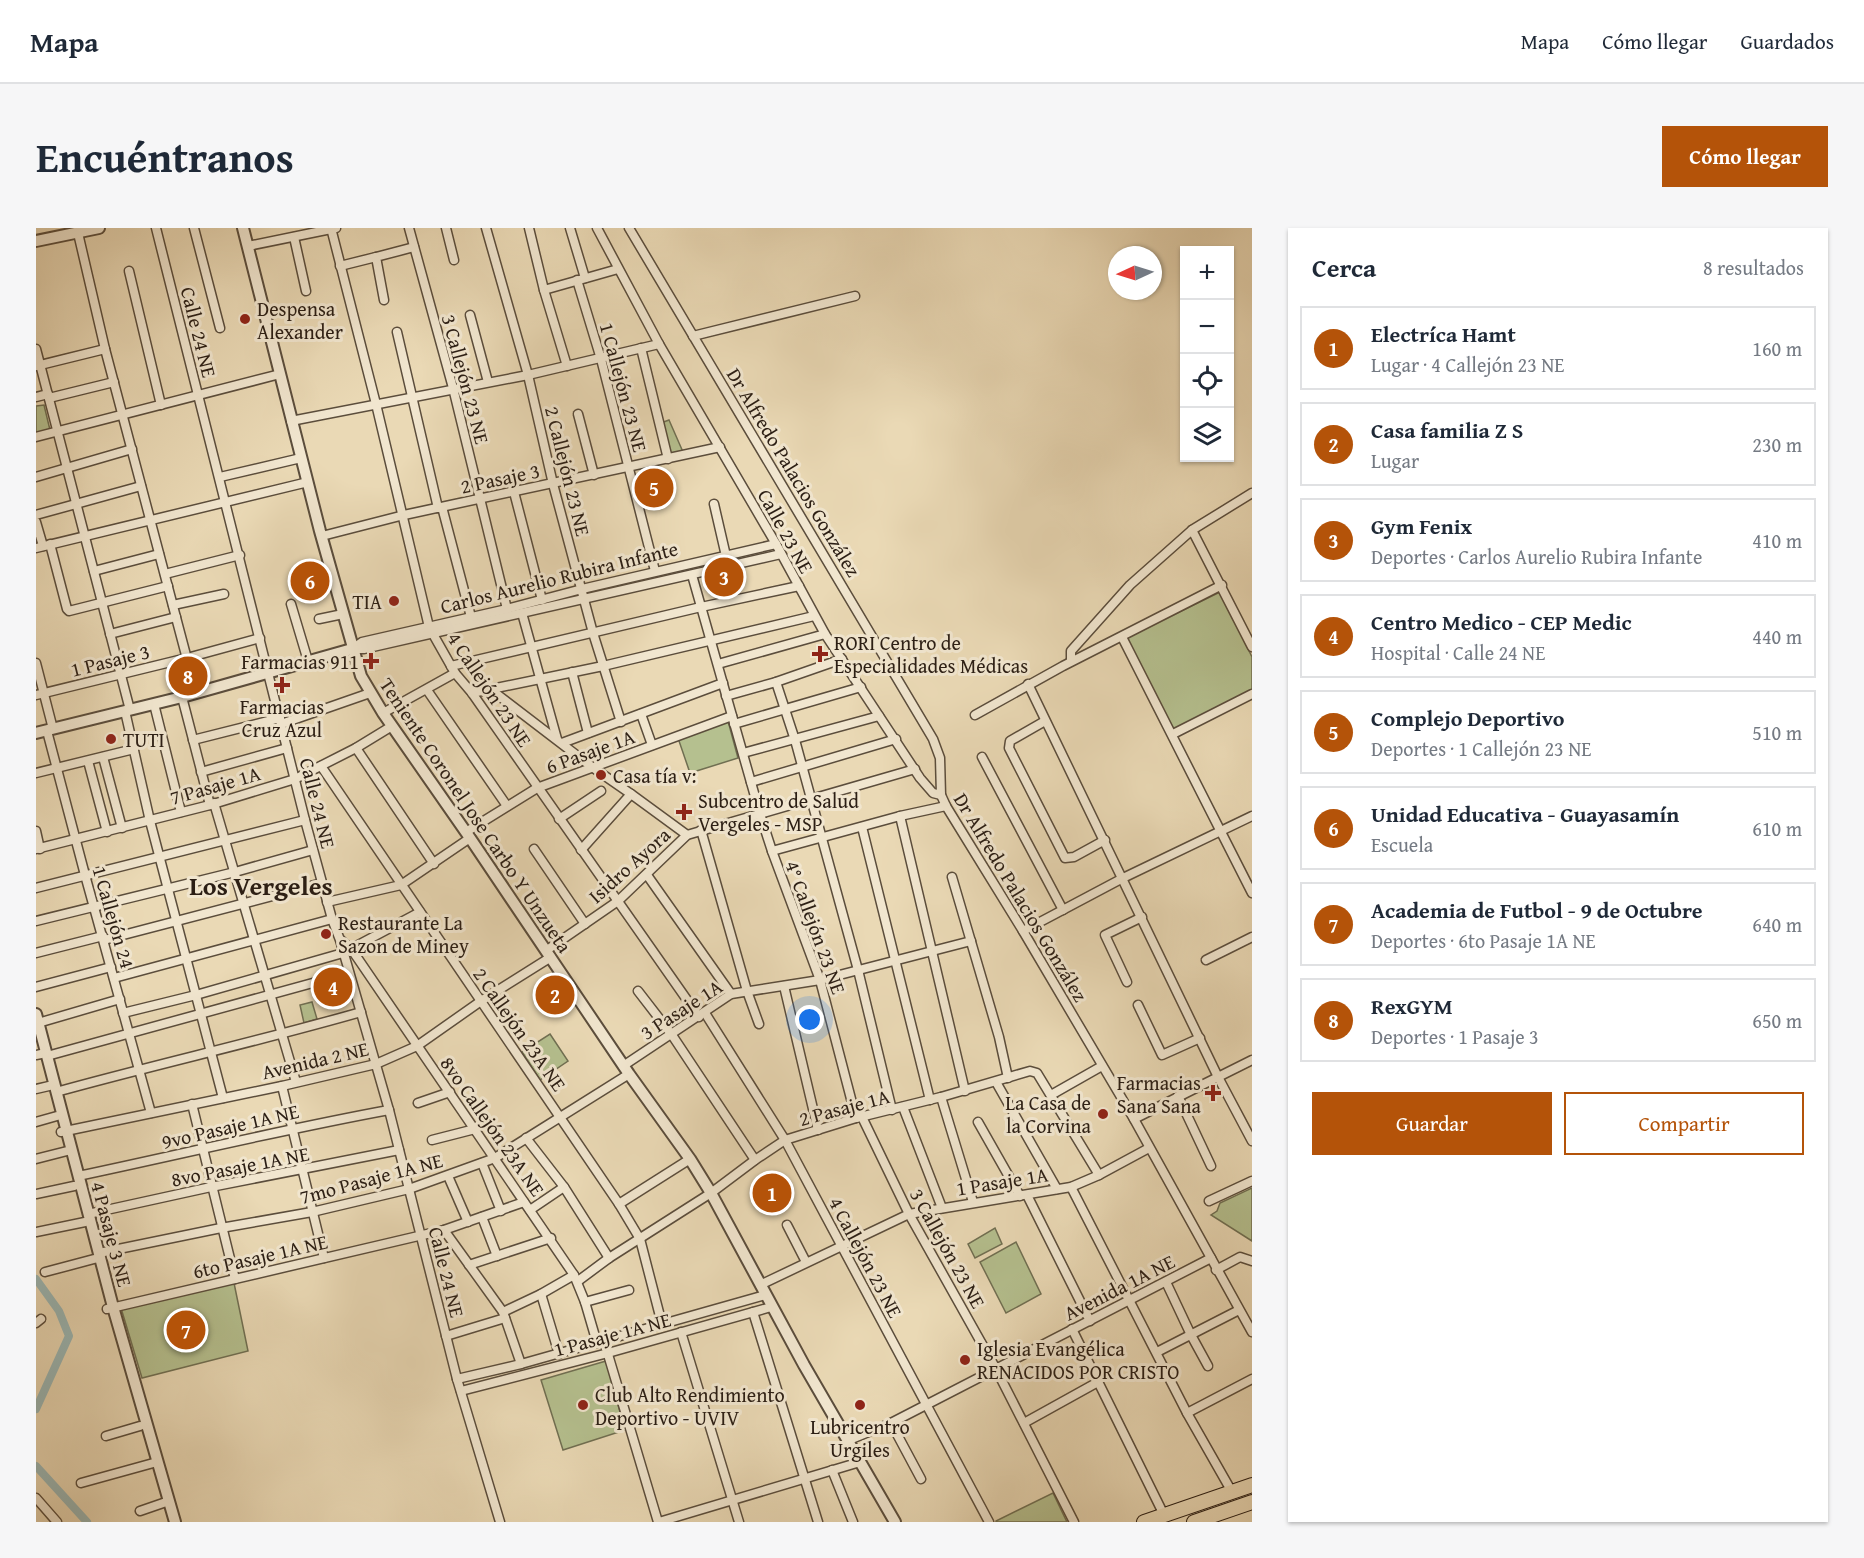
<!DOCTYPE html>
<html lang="es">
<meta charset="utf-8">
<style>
:root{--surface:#fff;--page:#f6f6f7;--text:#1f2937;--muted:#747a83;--line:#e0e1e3;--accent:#b45309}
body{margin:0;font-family:"Gentium Book Plus",serif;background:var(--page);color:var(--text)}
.controls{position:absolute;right:18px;top:18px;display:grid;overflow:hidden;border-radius:0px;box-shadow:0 2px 4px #0004}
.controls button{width:54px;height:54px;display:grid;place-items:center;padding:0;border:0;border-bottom:2px solid var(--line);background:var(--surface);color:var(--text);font:30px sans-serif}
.compass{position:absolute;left:1072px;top:18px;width:54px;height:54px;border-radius:50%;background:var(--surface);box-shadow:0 2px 4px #0004;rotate:266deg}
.you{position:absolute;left:774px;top:792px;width:21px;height:21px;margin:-15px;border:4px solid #fff;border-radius:50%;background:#1a73e8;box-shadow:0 0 0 9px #1a73e833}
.badge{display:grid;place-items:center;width:39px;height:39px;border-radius:50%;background:var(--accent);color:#fff;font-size:20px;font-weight:700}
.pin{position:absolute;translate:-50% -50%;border:3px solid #fff;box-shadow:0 2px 6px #0006}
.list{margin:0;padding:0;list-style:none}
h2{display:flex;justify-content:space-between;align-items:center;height:78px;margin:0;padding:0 24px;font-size:26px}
h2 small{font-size:20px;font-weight:400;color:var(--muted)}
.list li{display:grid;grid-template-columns:39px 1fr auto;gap:18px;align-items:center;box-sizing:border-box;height:84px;margin:0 12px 12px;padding:0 12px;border:2px solid var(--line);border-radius:0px}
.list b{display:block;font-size:22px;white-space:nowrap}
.list p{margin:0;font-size:20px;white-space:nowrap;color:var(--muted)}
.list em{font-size:20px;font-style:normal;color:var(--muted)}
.actions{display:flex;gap:12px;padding:18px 24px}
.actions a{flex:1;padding:14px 0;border:2px solid var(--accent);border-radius:0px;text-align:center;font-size:21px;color:var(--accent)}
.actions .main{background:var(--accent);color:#fff}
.icon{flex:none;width:33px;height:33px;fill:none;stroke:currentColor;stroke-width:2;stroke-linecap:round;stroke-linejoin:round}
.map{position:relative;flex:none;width:1216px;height:1294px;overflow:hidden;border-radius:0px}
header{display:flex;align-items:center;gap:36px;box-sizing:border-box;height:84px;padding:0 30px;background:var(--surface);border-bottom:2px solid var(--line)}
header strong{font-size:28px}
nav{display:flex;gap:33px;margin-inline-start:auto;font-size:21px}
.intro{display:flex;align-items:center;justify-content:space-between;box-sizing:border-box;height:144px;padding:0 36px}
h1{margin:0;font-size:42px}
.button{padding:15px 27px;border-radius:0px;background:var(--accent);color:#fff;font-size:21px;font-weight:700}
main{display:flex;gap:36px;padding:0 36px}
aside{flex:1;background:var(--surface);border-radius:0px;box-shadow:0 2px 4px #0004}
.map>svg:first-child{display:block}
</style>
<header>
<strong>Mapa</strong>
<nav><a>Mapa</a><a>Cómo llegar</a><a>Guardados</a></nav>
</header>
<div class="intro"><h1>Encuéntranos</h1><a class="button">Cómo llegar</a></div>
<main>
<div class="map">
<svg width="1216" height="1294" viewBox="0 0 1216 1294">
<rect width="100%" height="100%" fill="#ead9b5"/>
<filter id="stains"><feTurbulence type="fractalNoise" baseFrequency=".00333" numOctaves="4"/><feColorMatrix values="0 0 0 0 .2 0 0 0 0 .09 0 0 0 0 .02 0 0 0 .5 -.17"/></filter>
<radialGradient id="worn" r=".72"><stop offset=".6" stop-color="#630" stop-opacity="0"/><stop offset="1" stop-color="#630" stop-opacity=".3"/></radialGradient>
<g fill="#b5c08f" stroke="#706f52" stroke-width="1.5">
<polygon points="8,177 14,202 0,205 0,178"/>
<polygon points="633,192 647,224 633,228 625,195"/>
<polygon points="631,245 636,267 605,273 600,252"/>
<polygon points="1184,364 1216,429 1216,463 1136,503 1090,410"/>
<polygon points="692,493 702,530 654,545 642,510"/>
<polygon points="276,774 281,791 268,795 264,777"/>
<polygon points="514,806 532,833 504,852 486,824"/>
<polygon points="1216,960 1216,1013 1175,987 1181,983 1184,975"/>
<polygon points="959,1000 966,1016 939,1030 932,1016"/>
<polygon points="980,1014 1005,1066 970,1085 944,1034"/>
<polygon points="198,1055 212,1123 106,1150 85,1080"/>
<polygon points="570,1133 589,1202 527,1222 505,1152"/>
<polygon points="1017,1265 1031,1294 960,1294 960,1293"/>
</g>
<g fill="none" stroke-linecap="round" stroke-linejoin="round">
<g stroke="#9bb8b6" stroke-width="8">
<polyline points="0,1051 23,1083 33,1108 0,1181"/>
<polyline points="0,1238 51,1294"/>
</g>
<defs>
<g id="minor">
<polyline points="120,0 269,592 296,691 304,712 353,882 421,1151 464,1294"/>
<polyline points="158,0 184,100"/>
<polyline points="295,0 340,176 393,399 419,445 436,465 663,789"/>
<polyline points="373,0 417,160 471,381"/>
<polyline points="410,0 418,32"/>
<polyline points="450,0 492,147 517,256 557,405 585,494"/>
<polyline points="493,0 508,62 531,138"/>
<polyline points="534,0 549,50"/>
<polyline points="561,0 623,116 740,316 789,406 884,550 897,565 905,567"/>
<polyline points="593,0 897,511 904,530 905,567 910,578 987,703 1098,891 1216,1104"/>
<polyline points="42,5 69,121 160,465"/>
<polyline points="258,9 270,63"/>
<polyline points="212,18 300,0"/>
<polyline points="304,38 340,29"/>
<polyline points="93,43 125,177"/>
<polyline points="541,52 565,131 619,343"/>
<polyline points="508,62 582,41"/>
<polyline points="348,72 340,29 378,19"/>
<polyline points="434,87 452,154"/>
<polyline points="361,104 402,280"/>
<polyline points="657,108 819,68"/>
<polyline points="605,120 632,231"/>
<polyline points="0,121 94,482"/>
<polyline points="0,138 69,121"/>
<polyline points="0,169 12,166"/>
<polyline points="13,170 78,154"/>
<polyline points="542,186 558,247"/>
<polyline points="255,193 492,147 623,116"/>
<polyline points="0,209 244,146"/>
<polyline points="0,249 96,221"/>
<polyline points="184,249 265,230"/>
<polyline points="478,264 506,372"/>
<polyline points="678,276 690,328"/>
<polyline points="406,279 435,389"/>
<polyline points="0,287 105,258"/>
<polyline points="0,294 7,318"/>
<polyline points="1156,302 1216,419"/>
<polyline points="286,308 368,287 684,219"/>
<polyline points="14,316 31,381 33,383 132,358"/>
<polyline points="0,320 272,254"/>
<polyline points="58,343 123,326"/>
<polyline points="129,346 204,327"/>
<polyline points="656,347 724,586 736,623 784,752 820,890"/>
<polyline points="255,376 272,433"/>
<polyline points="137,377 188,366"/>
<polyline points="486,385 521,511"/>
<polyline points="283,391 307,386"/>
<polyline points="74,406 140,389"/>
<polyline points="1086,409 1216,665"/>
<polyline points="316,421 328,421 745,326"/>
<polyline points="316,421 326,414 471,381 546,361 740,316"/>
<polyline points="1035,433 1035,423 1094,357 1156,302 1216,265"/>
<polyline points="0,435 17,501"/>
<polyline points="682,436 789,406"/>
<polyline points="415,438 665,379 763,358"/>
<polyline points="536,444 552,505"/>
<polyline points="740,454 759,512 822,742 856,882"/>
<polyline points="992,456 1182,849 1216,913"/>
<polyline points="454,461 556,539 595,566 651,607"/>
<polyline points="391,462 471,578"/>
<polyline points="436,465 567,438 778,388"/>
<polyline points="0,467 151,430 224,410"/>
<polyline points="690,468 740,454 806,431"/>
<polyline points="146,469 174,577"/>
<polyline points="118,476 145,584"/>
<polyline points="89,483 114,593 187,870"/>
<polyline points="347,485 419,445"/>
<polyline points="605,486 616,517"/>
<polyline points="939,487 1027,438 1186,357"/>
<polyline points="1009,493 974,513 973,520 1029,630 1038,629 1069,612"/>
<polyline points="245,496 334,465"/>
<polyline points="698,496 825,459"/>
<polyline points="11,503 49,647 115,885"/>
<polyline points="1137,506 1216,466"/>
<polyline points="157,512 244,490"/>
<polyline points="526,515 687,455"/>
<polyline points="320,520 398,636"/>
<polyline points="707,525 843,488"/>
<polyline points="67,529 86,600"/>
<polyline points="946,529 1027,682"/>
<polyline points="52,533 71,604"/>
<polyline points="285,538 583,976 604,1011 626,1096"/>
<polyline points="165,544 251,520"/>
<polyline points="0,545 98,521"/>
<polyline points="715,554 860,511"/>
<polyline points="178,575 260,854"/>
<polyline points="864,588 929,863"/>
<polyline points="523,591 565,563"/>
<polyline points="826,599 894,872"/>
<polyline points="665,602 711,763 723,796"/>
<polyline points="0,603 4,621"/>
<polyline points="430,604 501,560 696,488"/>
<polyline points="0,621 174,577 259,551 320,520 356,498"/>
<polyline points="498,621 549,696"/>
<polyline points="545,622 595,566"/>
<polyline points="736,623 864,588 910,578"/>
<polyline points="611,647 695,766"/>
<polyline points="916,649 963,809 972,850"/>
<polyline points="0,660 269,592"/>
<polyline points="291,674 365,657 434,610"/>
<polyline points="0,693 199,644 277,622"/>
<polyline points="987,703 1087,650 1216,588"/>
<polyline points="68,712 286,655"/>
<polyline points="305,712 316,722 538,1047 549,1074 561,1115"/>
<polyline points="511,722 582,673 651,607 879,541"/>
<polyline points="0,725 67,708"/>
<polyline points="1170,732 1216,709"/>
<polyline points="78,750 296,691"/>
<polyline points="1091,754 1069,707 1106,689"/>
<polyline points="748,758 782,902"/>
<polyline points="0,759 75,739"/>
<polyline points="602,763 636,807 719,932"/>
<polyline points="1102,777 1126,827 1164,810"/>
<polyline points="87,785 160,767 307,725 384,684"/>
<polyline points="669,785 749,912 953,1294"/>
<polyline points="2,795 84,771"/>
<polyline points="0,827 5,826"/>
<polyline points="11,828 313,745"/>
<polyline points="587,838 695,766 784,752 935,713"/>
<polyline points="960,854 1021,961"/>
<polyline points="246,858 288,1030"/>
<polyline points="0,861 13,858"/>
<path d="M20,864C121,836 224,813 325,784"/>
<polyline points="1015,867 1066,838"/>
<polyline points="1142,868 1175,938"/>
<polyline points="905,869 937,974"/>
<polyline points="382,875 414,864"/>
<polyline points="156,876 199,1051"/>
<polyline points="867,879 906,980"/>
<polyline points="826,889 873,986 960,1141 1038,1294"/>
<polyline points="1098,891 1216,832"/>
<polyline points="0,894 21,888"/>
<polyline points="942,894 984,968"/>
<polyline points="25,904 246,858 340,836 381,818 445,773 515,729"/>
<polyline points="490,910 528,959 573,1030"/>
<polyline points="396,912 439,901"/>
<polyline points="0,931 35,922"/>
<polyline points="446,935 465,983"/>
<path d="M42,948C146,926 249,901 353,882"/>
<polyline points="412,948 432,994"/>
<polyline points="1035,959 1151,1185 1196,1264"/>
<polyline points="0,966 38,958"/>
<polyline points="991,967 1054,1093"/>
<polyline points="1173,973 1216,953"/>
<polyline points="583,976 654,931"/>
<polyline points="494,982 528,959"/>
<polyline points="52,986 175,959 363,922"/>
<polyline points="446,989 461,1028"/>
<polyline points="751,997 770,1034"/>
<polyline points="408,1002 488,974"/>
<polyline points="0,1004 49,994"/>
<polyline points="63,1025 185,1000 276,984 373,961 459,930 593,846"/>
<polyline points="433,1037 515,1010"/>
<polyline points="1180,1042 1204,1029 1216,1033"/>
<polyline points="9,1044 58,1031"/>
<polyline points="542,1053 573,1030 675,965 719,932 749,912 820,890 905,869 994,843 1001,845 1063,947"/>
<polyline points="1130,1054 1155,1107 1172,1138"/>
<polyline points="724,1057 873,986 1035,959 1063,947 1113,920"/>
<polyline points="505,1066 523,1126"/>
<polyline points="549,1074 593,1062"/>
<polyline points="71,1081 408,1002 467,1084 485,1136"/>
<polyline points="467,1084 505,1066 538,1047"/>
<polyline points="717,1084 782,1294"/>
<polyline points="0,1095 5,1091"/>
<polyline points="1036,1101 1128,1287"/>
<polyline points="645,1104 703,1294"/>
<polyline points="410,1108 469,1090"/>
<polyline points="568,1113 622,1294"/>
<polyline points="1121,1124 1203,1082"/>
<polyline points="421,1151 485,1136 729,1067"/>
<polyline points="425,1163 572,1125 735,1079"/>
<polyline points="1151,1185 1216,1151"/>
<polyline points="855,1195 885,1251"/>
<polyline points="988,1195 1062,1154"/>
<polyline points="70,1208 104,1198"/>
<polyline points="813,1212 855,1195 1175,1030"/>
<polyline points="796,1242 817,1294"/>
<polyline points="45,1255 121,1234"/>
<polyline points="0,1270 21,1294"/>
<polyline points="104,1283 133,1273"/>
<polyline points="623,1294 824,1234"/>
</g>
<g id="tertiary">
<polyline points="207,0 284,303 325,448 347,485 434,610 593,846 654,931 675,965 768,1137 859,1294"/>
<polyline points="0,13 63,0"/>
<polyline points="0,505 146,469 316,421"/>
<polyline points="0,786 77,1079 139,1294"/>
</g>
<polyline id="primary" points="1108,1294 1216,1257"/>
<polyline id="trunk" points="1158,1294 1216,1274"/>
</defs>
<use href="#minor" stroke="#5b4d3c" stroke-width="11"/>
<use href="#tertiary" stroke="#5b4d3c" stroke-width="14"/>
<use href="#primary" stroke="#2b1e14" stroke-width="16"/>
<use href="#trunk" stroke="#2b1e14" stroke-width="16"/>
<use href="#minor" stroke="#f1e6cf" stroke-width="8"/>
<use href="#tertiary" stroke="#f1e6cf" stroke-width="10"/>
<use href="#primary" stroke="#ead9b5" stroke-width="14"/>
<use href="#trunk" stroke="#ead9b5" stroke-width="14"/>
</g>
<g fill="#8f2418" stroke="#f1e6cf" stroke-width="2">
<circle cx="209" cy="91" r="6"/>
<circle cx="358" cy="373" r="6"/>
<path d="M781 417h6v6h6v6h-6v6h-6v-6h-6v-6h6z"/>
<path d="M332 424h6v6h6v6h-6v6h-6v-6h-6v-6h6z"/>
<path d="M243 448h6v6h6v6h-6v6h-6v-6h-6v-6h6z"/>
<circle cx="75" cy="511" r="6"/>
<circle cx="565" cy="547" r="6"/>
<path d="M645 575h6v6h6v6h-6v6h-6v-6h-6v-6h6z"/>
<circle cx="290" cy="706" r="6"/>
<path d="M1174 856h6v6h6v6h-6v6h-6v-6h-6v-6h6z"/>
<circle cx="1067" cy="886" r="6"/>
<circle cx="929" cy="1132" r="6"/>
<circle cx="547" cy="1177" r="6"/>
<circle cx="824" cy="1177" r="6"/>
</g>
<g text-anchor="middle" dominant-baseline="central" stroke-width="6" stroke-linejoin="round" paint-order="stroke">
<g font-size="20" fill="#2b1e14" stroke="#f1e6cf" text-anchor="start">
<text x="221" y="80">Despensa<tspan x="221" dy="23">Alexander</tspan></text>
<text x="346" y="373" text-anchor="end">TIA</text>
<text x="798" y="414">RORI Centro de<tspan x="798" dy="23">Especialidades Médicas</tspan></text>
<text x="323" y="433" text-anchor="end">Farmacias 911</text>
<text x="246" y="478" text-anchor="middle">Farmacias<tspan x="246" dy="23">Cruz Azul</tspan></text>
<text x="87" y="511">TUTI</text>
<text x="577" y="547">Casa tía v:</text>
<text x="662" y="572">Subcentro de Salud<tspan x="662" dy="23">Vergeles - MSP</tspan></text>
<text x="302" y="694">Restaurante La<tspan x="302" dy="23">Sazon de Miney</tspan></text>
<text x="1165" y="854" text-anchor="end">Farmacias<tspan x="1165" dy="23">Sana Sana</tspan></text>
<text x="1055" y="874" text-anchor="end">La Casa de<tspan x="1055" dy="23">la Corvina</tspan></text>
<text x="941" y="1120">Iglesia Evangélica<tspan x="941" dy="23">RENACIDOS POR CRISTO</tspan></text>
<text x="559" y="1166">Club Alto Rendimiento<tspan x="559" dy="23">Deportivo - UVIV</tspan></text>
<text x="824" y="1198" text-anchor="middle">Lubricentro<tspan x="824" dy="23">Urgiles</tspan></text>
</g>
<g font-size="20" fill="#2b1e14" stroke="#f1e6cf">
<text transform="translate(163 104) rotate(76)">Calle 24 NE</text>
<text transform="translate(430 151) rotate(75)">3 Callejón 23 NE</text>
<text transform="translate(588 159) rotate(75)">1 Callejón 23 NE</text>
<text transform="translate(532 243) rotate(76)">2 Callejón 23 NE</text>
<text transform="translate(758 244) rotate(59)">Dr Alfredo Palacios González</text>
<text transform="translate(464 250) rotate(-12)">2 Pasaje 3</text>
<text transform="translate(750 303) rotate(61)">Calle 23 NE</text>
<text transform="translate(523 349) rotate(-14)">Carlos Aurelio Rubira Infante</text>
<text transform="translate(74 432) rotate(-14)">1 Pasaje 3</text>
<text transform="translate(454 461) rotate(56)">4 Callejón 23 NE</text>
<text transform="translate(554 523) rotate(-20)">6 Pasaje 1A</text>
<text transform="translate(179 557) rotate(-16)">7 Pasaje 1A</text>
<text transform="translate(282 575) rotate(76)">Calle 24 NE</text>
<text transform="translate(440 587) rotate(56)">Teniente Coronel Jose Carbo Y Unzueta</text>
<text transform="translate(593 637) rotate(-42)">Isidro Ayora</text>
<text transform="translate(985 669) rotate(59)">Dr Alfredo Palacios González</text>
<text transform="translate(78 689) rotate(74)">1 Callejón 24</text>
<text transform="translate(780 699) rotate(70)">4° Callejón 23 NE</text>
<text transform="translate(645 781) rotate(-33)">3 Pasaje 1A</text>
<text transform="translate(484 801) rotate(55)">2 Callejón 23A NE</text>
<text transform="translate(279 832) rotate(-13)">Avenida 2 NE</text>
<text transform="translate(808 879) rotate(-15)">2 Pasaje 1A</text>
<text transform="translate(194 898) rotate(-13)">9vo Pasaje 1A NE</text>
<text transform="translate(457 898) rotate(55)">8vo Callejón 23A NE</text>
<text transform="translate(204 938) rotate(-11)">8vo Pasaje 1A NE</text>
<text transform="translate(335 950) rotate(-15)">7mo Pasaje 1A NE</text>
<text transform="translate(966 953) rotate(-9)">1 Pasaje 1A</text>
<text transform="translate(76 1006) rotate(75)">4 Pasaje 3 NE</text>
<text transform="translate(912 1020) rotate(61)">3 Callejón 23 NE</text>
<text transform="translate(224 1028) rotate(-13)">6to Pasaje 1A NE</text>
<text transform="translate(830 1029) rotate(62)">4 Callejón 23 NE</text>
<text transform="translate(411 1044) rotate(76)">Calle 24 NE</text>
<text transform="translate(1083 1059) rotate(-27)">Avenida 1A NE</text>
<text transform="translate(576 1106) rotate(-15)">1 Pasaje 1A NE</text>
</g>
<g font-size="26" font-weight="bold" fill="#2b1e14" stroke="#f1e6cf">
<text x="225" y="657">Los Vergeles</text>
</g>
</g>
<rect width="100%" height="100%" filter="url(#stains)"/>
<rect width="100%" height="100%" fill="url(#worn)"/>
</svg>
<div class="controls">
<button>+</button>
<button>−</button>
<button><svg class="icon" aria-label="locate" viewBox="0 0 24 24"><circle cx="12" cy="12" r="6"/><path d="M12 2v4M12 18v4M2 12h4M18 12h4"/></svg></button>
<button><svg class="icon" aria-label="layers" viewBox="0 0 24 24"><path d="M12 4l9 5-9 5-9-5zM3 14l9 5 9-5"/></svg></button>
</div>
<svg class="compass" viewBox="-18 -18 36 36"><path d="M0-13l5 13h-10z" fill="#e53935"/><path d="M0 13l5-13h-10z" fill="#747a83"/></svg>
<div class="you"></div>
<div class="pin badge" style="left:736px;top:965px">1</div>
<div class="pin badge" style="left:519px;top:767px">2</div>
<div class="pin badge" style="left:688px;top:349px">3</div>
<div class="pin badge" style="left:297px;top:759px">4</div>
<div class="pin badge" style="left:618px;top:260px">5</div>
<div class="pin badge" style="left:274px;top:353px">6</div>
<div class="pin badge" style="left:150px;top:1102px">7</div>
<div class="pin badge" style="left:152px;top:448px">8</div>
</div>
<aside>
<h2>Cerca<small>8 resultados</small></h2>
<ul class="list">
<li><span class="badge">1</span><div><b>Electríca Hamt</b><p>Lugar · 4 Callejón 23 NE</p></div><em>160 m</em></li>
<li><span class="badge">2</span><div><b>Casa familia Z S</b><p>Lugar</p></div><em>230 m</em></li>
<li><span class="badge">3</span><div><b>Gym Fenix</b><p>Deportes · Carlos Aurelio Rubira Infante</p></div><em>410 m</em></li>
<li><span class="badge">4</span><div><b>Centro Medico - CEP Medic</b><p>Hospital · Calle 24 NE</p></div><em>440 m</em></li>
<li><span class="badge">5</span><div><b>Complejo Deportivo</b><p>Deportes · 1 Callejón 23 NE</p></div><em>510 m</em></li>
<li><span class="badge">6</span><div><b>Unidad Educativa - Guayasamín</b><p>Escuela</p></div><em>610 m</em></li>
<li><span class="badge">7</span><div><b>Academia de Futbol - 9 de Octubre</b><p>Deportes · 6to Pasaje 1A NE</p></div><em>640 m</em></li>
<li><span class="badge">8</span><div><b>RexGYM</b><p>Deportes · 1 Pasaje 3</p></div><em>650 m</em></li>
</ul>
<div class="actions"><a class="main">Guardar</a><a>Compartir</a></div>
</aside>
</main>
